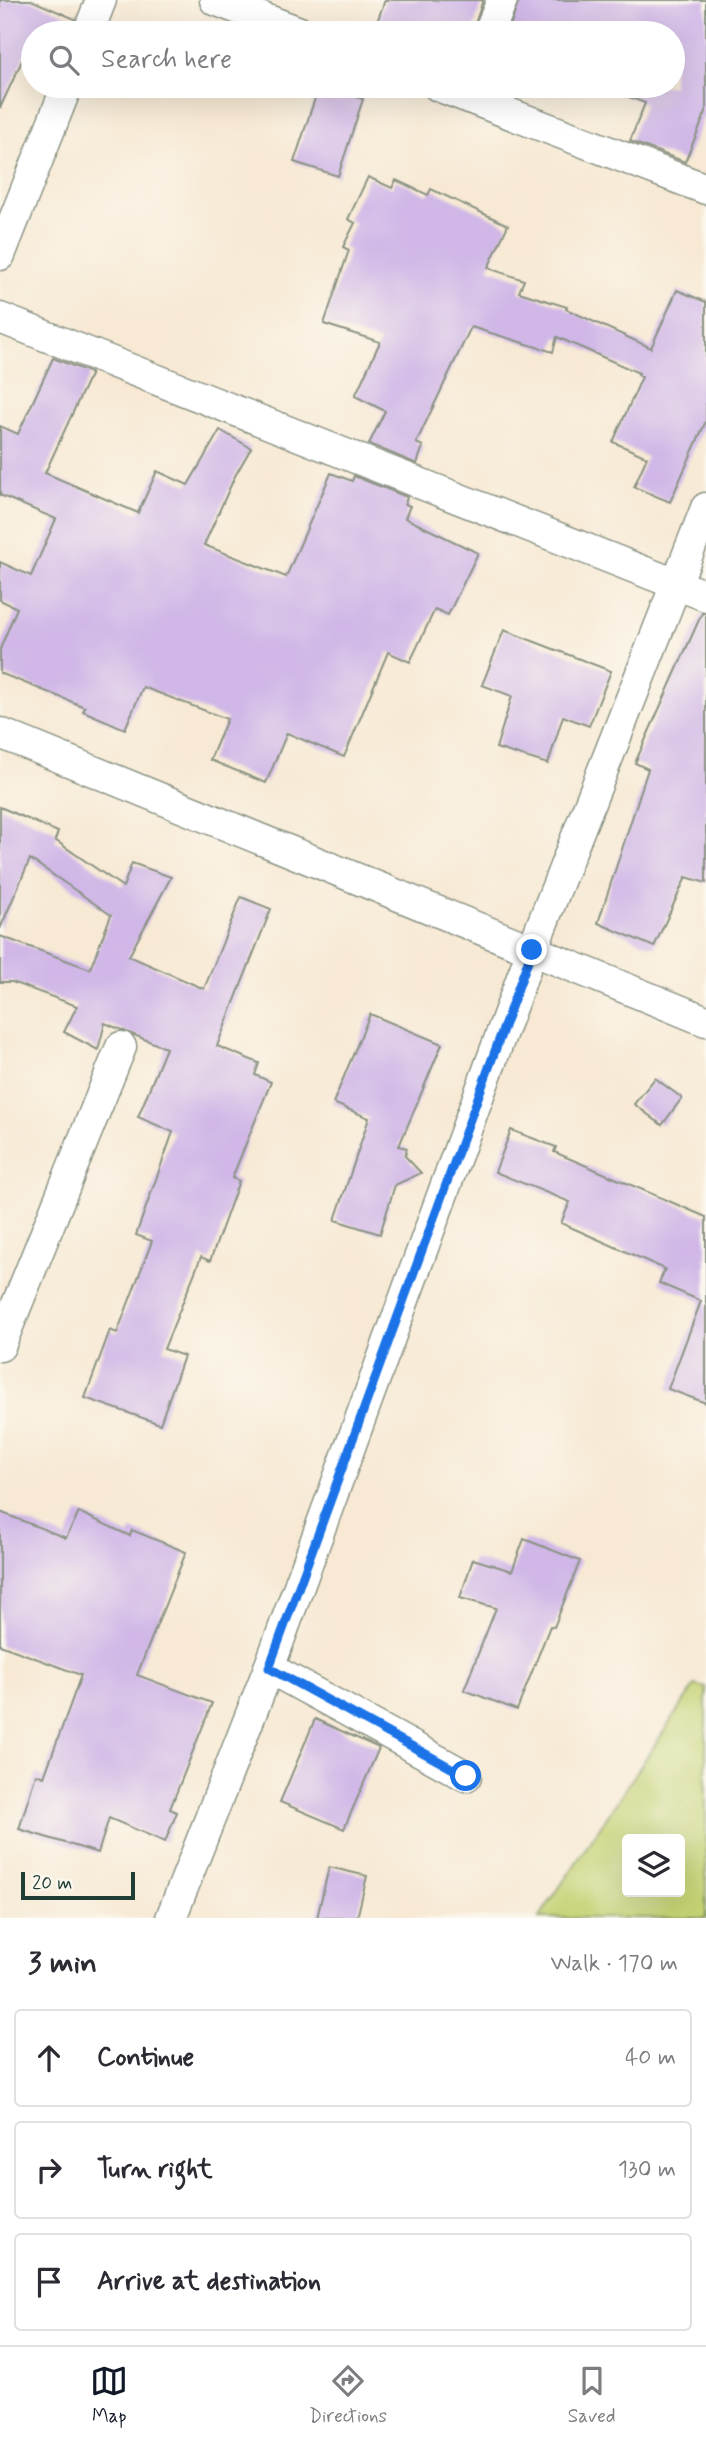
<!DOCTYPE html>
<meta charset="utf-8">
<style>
:root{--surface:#fff;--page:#f2f2f3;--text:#2b2b33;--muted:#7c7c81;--line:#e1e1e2;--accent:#111827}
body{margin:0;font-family:Mynerve,sans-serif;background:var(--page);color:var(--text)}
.controls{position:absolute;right:21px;bottom:21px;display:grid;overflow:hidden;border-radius:7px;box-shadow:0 7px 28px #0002}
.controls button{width:63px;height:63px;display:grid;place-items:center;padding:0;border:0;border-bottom:2px solid var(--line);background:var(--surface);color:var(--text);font:35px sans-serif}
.scale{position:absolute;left:21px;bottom:18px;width:114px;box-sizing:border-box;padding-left:7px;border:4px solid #1f3d34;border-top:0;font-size:19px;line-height:24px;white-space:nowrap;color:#1f3d34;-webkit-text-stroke:5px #fbf7ec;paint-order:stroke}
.stop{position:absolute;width:21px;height:21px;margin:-16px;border:5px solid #1a73e8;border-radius:50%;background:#fff}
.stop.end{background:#1a73e8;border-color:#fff;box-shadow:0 2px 7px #0008}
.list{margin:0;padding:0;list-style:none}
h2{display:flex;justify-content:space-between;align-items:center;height:91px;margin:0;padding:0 28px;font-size:30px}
h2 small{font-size:23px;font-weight:400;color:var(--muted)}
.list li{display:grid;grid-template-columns:46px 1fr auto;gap:21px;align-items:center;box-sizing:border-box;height:98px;margin:0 14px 14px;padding:0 14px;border:2px solid var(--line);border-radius:7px}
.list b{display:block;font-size:26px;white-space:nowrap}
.list em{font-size:23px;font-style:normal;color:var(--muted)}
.icon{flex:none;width:38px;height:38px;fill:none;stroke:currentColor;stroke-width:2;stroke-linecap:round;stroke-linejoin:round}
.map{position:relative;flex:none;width:706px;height:1918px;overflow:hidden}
.search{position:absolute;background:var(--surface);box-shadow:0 7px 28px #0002;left:21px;right:21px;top:21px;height:77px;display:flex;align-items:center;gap:18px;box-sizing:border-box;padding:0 24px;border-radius:38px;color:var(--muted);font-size:26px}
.sheet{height:427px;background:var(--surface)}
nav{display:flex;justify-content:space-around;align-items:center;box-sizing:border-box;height:98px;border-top:2px solid var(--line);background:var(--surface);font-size:19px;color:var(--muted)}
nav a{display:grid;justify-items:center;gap:4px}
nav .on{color:var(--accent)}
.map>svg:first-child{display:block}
</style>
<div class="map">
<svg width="706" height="1918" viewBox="0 0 706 1918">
<rect width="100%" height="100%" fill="#fbf7ec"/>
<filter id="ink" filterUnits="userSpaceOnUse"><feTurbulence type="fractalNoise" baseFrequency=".0143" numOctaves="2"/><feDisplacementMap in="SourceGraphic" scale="14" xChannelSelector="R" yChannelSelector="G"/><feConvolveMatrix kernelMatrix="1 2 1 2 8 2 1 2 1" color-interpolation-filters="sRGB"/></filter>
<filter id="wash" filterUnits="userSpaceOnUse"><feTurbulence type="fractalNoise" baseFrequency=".00686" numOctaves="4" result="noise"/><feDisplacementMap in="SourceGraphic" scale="28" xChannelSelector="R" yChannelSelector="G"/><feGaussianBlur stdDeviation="1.57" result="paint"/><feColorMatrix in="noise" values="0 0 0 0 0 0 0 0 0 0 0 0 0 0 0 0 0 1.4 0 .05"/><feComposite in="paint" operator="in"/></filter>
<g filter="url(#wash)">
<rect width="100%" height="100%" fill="#f7e9d4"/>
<path fill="#c5d273" stroke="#728854" stroke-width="2" fill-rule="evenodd" d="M695,1685L706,1688V1918H539ZM627,1839H680V1892H627Z"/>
<g id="blocks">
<g fill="#d0b7e7">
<polygon points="0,0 31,0 75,19 71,33 33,33 33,58 25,54 0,108"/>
<polygon points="385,0 483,0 472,33 373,33"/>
<polygon points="519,0 706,0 706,112 685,162 630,141 645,103 600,86 673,86 673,33 508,33"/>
<polygon points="319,86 363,99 338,176 294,162"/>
<polygon points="368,177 392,188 396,180 428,195 431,189 508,225 488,268 524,280 519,292 567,307 566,309 651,348 677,290 706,302 706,421 670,502 634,487 647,457 613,442 642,377 638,375 639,373 557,337 553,352 471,327 416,443 423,446 417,464 369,444 385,411 355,396 380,342 324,324 349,250 343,247 355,223 348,219"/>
<polygon points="53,358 91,373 45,473 138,513 157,471 188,485 220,430 251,448 235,476 204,545 286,577 331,473 352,481 354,476 407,497 405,504 410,506 405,518 478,553 448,615 435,609 410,662 388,652 344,757 287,733 266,783 210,760 227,719 143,687 125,729 83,711 85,707 0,673 0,649 17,608 0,600 0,562 31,576 56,519 0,495 0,426 18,434"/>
<polygon points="702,613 706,613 706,883 686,877 654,947 598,923 648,769 635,763"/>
<polygon points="504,630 611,671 589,726 563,716 548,764 496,748 512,696 482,685"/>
<polygon points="0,807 58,832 55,840 123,887 132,863 171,877 129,956 204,989 241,897 271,909 217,1046 259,1063 255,1075 271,1082 232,1178 239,1181 210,1261 201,1257 164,1349 184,1356 160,1424 85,1398 110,1330 117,1333 152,1241 136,1235 173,1132 138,1117 166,1048 105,1023 98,1050 64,1032 77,1006 12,982 0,982 0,936 90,969 111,915 30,859 0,929"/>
<polygon points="370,1014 442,1044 399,1146 407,1148 405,1156 421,1173 395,1185 380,1234 335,1220 369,1118 333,1103"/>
<polygon points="655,1078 682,1098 662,1125 634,1104"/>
<polygon points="511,1130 556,1147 554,1152 706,1217 706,1403 668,1389 701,1301 659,1283 665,1269 561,1223 570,1202 495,1172"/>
<polygon points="0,1512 66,1538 79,1512 130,1536 132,1530 186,1552 137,1675 212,1703 170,1809 177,1812 165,1842 109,1818 98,1853 19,1829 36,1774 44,1777 81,1675 0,1645"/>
<polygon points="524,1539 580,1561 554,1627 550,1626 517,1710 464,1690 496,1608 460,1598 473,1559 512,1571"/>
<polygon points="315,1719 379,1748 344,1829 280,1802"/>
<polygon points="329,1867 367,1876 357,1918 317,1918"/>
</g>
</g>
</g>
<g filter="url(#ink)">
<use href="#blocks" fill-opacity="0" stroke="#8b9384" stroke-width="2"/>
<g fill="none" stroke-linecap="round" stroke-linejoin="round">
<defs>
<g id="street">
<polyline points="215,0 302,33"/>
<polyline points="88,33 101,0"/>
<polyline points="489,33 502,0"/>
<polyline points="438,86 706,189"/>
<polyline points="0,255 67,86"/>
<polyline points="0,318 706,596"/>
<polyline points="0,733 706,1021"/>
<polyline points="0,1346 121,1047"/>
<polyline points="269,1668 466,1776"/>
<polyline points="171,1918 269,1668 532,950 706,508"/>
</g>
</defs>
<use href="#street" stroke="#8b9384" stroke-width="33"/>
<use href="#street" stroke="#fff" stroke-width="30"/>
</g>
</g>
<g fill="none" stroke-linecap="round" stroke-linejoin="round" filter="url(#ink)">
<polyline stroke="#1a73e8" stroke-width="9" points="466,1776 269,1668 532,950"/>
</g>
</svg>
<div class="controls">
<button><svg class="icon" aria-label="layers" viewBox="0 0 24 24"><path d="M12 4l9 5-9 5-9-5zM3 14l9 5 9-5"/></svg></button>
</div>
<div class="scale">20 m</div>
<div class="stop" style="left:466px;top:1776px"></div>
<div class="stop end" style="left:532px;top:950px"></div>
<div class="search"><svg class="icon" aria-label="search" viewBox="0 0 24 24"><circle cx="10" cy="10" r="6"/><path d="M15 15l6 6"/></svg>Search here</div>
</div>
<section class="sheet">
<h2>3 min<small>Walk · 170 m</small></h2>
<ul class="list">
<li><svg class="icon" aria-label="ahead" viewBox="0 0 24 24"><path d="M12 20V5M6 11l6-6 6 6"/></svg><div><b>Continue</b></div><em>40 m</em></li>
<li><svg class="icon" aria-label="right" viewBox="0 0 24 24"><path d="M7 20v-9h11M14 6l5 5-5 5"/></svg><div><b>Turn right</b></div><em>130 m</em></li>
<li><svg class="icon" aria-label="arrive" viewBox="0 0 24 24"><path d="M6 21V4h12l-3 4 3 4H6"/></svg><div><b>Arrive at destination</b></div></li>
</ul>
</section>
<nav>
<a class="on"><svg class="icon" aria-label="map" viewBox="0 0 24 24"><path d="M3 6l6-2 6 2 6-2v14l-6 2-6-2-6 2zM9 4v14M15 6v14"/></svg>Map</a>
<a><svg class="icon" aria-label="directions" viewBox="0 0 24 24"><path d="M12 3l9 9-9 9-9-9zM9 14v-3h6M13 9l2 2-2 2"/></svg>Directions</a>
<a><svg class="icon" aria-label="saved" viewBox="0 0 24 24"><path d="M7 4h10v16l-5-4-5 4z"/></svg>Saved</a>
</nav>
